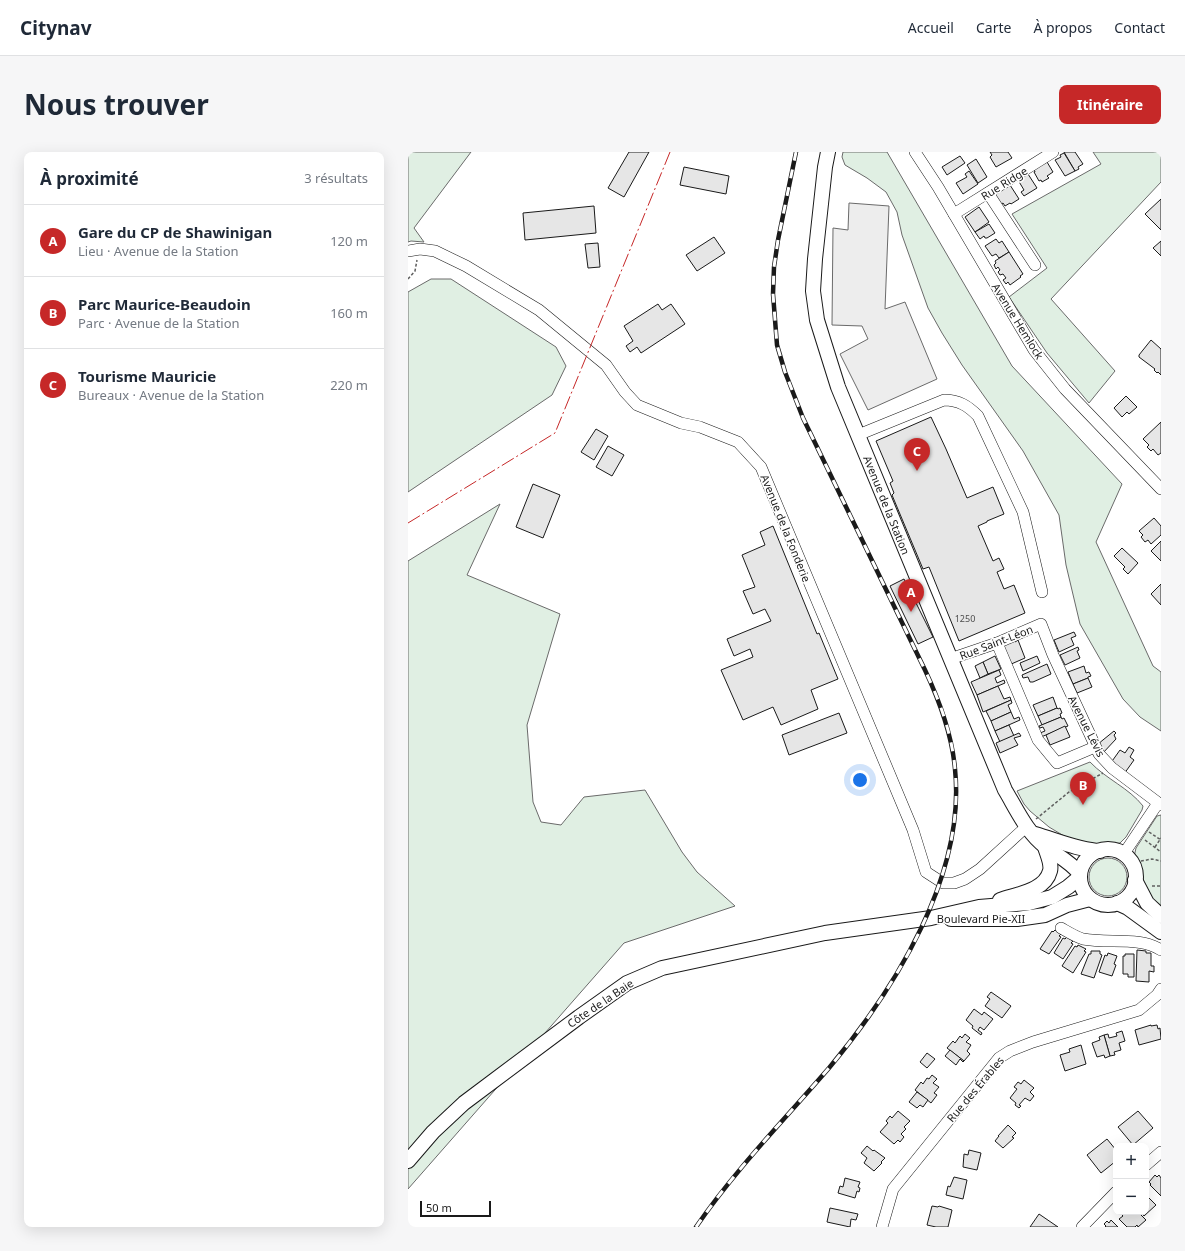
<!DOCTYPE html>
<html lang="fr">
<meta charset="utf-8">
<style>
:root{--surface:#fff;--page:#f6f6f7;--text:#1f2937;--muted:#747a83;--line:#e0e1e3;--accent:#c62828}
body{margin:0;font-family:"Noto Sans",sans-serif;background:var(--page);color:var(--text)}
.controls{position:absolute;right:12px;bottom:12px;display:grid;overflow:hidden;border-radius:8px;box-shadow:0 4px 16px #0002}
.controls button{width:36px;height:36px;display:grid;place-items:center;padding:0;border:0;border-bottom:1px solid var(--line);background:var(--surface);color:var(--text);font:20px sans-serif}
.scale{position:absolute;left:12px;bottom:10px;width:71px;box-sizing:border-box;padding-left:4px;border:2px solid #1a1a1a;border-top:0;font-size:11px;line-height:14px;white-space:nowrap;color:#1a1a1a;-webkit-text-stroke:3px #fff;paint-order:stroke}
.you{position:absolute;left:452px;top:628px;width:14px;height:14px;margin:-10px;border:3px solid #fff;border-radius:50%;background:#1a73e8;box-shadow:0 0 0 6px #1a73e833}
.badge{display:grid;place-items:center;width:26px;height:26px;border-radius:50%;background:var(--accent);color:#fff;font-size:13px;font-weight:700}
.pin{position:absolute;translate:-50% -33px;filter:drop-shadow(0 1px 2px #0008)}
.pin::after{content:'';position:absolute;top:21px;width:14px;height:12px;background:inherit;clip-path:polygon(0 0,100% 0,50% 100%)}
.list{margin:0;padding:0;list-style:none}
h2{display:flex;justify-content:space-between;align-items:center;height:52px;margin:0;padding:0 16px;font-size:17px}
h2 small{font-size:13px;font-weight:400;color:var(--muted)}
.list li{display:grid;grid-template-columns:26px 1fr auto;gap:12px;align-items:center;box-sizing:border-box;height:72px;padding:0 16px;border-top:1px solid var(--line)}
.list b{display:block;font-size:15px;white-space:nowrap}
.list p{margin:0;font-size:13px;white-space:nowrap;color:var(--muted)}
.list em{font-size:13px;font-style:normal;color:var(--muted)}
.map{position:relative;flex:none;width:753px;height:1075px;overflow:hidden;border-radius:8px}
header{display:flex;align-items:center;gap:24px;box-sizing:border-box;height:56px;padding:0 20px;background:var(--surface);border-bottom:1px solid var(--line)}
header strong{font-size:19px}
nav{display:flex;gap:22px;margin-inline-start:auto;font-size:14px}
.intro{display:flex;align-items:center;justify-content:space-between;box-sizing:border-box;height:96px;padding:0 24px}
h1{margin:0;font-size:28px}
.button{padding:10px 18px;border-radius:8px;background:var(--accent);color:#fff;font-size:14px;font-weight:700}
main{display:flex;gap:24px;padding:0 24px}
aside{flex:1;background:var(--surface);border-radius:8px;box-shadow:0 4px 16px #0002}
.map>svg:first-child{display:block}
</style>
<header>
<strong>Citynav</strong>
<nav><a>Accueil</a><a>Carte</a><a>À propos</a><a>Contact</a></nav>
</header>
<div class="intro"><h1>Nous trouver</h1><a class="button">Itinéraire</a></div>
<main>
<aside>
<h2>À proximité<small>3 résultats</small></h2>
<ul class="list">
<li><span class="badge">A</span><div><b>Gare du CP de Shawinigan</b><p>Lieu · Avenue de la Station</p></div><em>120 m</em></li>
<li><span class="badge">B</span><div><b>Parc Maurice-Beaudoin</b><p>Parc · Avenue de la Station</p></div><em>160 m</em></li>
<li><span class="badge">C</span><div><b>Tourisme Mauricie</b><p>Bureaux · Avenue de la Station</p></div><em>220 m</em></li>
</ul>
</aside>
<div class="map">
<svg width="753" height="1075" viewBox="0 0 753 1075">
<rect width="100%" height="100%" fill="#fff"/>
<g fill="#e0efe3" stroke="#6a6a6a">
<polygon points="0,0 63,0 6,76 16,90 3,89 0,90"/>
<polygon points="435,0 479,0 604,214 714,332 688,390 745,514 753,520 753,579 732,565 715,547 672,472 658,413 651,363 615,299 554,213 534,181 520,156 494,83 489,60 478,40 459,26 437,13 434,5"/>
<polygon points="685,0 753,0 753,30 643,147 707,219 681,251 639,201 601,145 639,116 604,62 693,12"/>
<polygon points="23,127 43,127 148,195 158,214 144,243 0,340 0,140"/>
<polygon points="92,352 59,423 152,462 119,573 125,650 133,670 153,673 176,645 237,638 274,700 289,720 327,754 216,791 0,1037 0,409"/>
<path d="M682,610C698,627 721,636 735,654L734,658L718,685L712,691L681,693L661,687L641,675L622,659L616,652L609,639Z"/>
<polygon points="753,663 753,757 736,738 729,709 726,705 728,696 749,664"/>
<circle cx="700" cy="725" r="19"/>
</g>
<polygon fill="#ededed" stroke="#6a6a6a" points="441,51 481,54 477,157 497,150 529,227 460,258 432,202 460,187 454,174 424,173 425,76 440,78"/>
<g fill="#e6e6e6" stroke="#1a1a1a">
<polygon points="221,0 241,0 216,45 200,36"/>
<polygon points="582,0 600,0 604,6 588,15 582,5 584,3"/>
<polygon points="656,0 667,0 675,12 670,15 671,17 667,19"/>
<polygon points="656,1 667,19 657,24 647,8 653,5 652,3"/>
<polygon points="552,4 557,11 539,23 534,15"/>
<polygon points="568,7 579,25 570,31 559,13"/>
<polygon points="639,10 645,20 639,24 641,26 634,30 633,28 631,29 626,20 627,20 626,17"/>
<polygon points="276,15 321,24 318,42 272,33"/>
<polygon points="561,19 570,32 555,42 548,31 559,25 557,22"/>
<polygon points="620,22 629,36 616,44 613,40 616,38 610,28"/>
<polygon points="602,33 611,47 603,52 602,51 597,54 595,51 592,53 586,43"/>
<polygon points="753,47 753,78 737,62"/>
<polygon points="186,54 188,81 117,88 115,61"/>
<polygon points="571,55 581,70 567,80 557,65"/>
<polygon points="581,72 587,81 579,86 577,86 576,84 572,87 567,80"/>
<polygon points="306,85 317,101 289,119 278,103"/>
<polygon points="588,87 591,91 594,89 601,100 591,106 588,102 584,104 577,94"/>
<polygon points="753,89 753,104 745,96"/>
<polygon points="190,91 192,115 180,116 177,92"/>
<polygon points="601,100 615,122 612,124 613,125 602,133 600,130 598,132 595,128 598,126 595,122 592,123 590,120 592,118 590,115 588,117 586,113 588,111 587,109"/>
<polygon points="250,152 254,158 263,152 277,172 233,201 229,195 222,200 218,194 225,189 216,174"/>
<polygon points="743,188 753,197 753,223 750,220 749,221 746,218 747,217 731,205 731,203"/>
<polygon points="718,244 729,255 721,262 719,260 714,265 706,256"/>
<polygon points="523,265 538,297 559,346 585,335 596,362 579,369 579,370 570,374 585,409 591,406 596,417 589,420 596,437 606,433 617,461 551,489 521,415 515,417 484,343 486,341 482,331 485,329 468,289"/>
<polygon points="753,270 753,301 750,303 745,297 743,299 739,295 741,293 735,287"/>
<polygon points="188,277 200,284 186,308 173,300"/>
<polygon points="200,294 216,303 204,324 188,315"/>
<polygon points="125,332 152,343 135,386 108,375"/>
<polygon points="746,366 753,374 753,383 743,392 740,388 737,390 733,385 735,383 731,379"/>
<polygon points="365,374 409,482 411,481 430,527 403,538 410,557 373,573 365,555 335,568 313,518 345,505 342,497 326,504 319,487 363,469 357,457 345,462 335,439 347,435 334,403 357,393 352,380"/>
<polygon points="753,389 753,409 743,399"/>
<polygon points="714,396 730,411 720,422 715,417 717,415 706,404"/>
<polygon points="496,427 525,485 510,492 482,434"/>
<polygon points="753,432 753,453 743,442"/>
<polygon points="666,480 668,484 663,486 666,493 651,500 646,488"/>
<polygon points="606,487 607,490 610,488 617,506 601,513 595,492"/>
<polygon points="670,495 671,498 669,499 672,506 657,513 652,503"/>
<polygon points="587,504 593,517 580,522 575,510"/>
<polygon points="629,504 632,511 615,519 612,511"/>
<polygon points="575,510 580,522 572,526 567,514"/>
<polygon points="639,512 643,522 625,530 622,530 620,525 615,526 614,523"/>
<polygon points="676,514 678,521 681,520 683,524 680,525 680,526 665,532 660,520"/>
<polygon points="591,518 593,523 587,526 589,531 596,528 597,531 569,543 563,530"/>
<polygon points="680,526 684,535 669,541 665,532"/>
<polygon points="590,534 596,547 602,545 603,548 575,560 569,543"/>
<polygon points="645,545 649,556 630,564 625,553"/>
<polygon points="603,548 604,551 600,553 603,560 583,569 578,559"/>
<polygon points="649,556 650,557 652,556 654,561 652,562 653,565 634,573 630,564"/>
<polygon points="603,560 606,567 611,565 612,568 587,579 583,569"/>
<polygon points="431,561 439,581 381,603 374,583"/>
<polygon points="653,565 654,567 656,566 660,574 633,585 632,581 637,579 635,575 632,576 631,574"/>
<polygon points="601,573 606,584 592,590 587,579"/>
<polygon points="657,574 662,585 642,593 638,583"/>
<polygon points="706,579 708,581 706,583 708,587 694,602 690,592"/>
<polygon points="611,581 613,584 606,586 610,593 592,601 588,591"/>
<polygon points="721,595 726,598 722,605 726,608 716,622 702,612 712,598 717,601"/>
<polygon points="647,778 653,782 651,784 653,785 641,802 632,797 644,779 645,780"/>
<polygon points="659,785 665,789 663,791 665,792 655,807 646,801 655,786 657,787"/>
<polygon points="670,793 678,797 676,799 678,800 665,821 654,814 667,794 669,795"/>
<polygon points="729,798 738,799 738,801 743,801 743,814 746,814 746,820 741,819 741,830 728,829"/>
<polygon points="683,799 692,799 692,802 694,803 686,826 673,822 681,802 683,802"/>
<polygon points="700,801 709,804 706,812 708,813 704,824 691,820 697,803 699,804"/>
<polygon points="717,802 726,802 726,825 720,825 720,822 715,822 715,804 717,804"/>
<polygon points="583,840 603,854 594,866 577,854 582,847 579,845"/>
<polygon points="566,857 574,863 576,860 585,867 576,878 572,875 570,878 574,881 573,883 564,876 565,874 558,868"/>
<polygon points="743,873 743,874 749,873 750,877 752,876 753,887 731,893 727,878"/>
<polygon points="714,879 717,889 711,891 713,898 706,900 707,903 702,904 696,883 700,882 701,886 709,884 708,881"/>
<polygon points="557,882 562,886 558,890 563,893 559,899 562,902 556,909 539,896 545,889 547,891 552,884 554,886"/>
<polygon points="696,883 702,904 697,906 696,903 689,905 684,891 692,888 691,885"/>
<polygon points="673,893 678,912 657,919 652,903 662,900 661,897"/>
<polygon points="542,898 556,909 555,910 552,907 548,913 537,904"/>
<polygon points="519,901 527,907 519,916 512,910"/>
<polygon points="524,923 529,927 525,931 531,935 526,941 529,943 523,951 507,938 513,930 515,932 519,926 521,927"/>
<polygon points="616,928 626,936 622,940 626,944 622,949 617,946 611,953 613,954 611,956 607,953 608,951 602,946 609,937 606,935 610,930 613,932"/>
<polygon points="509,940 520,948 515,955 512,953 509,956 501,950"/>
<polygon points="490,959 502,969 496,975 498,977 493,982 496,985 492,990 490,988 486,992 472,980 480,971 478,969 482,964 484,966"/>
<polygon points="730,959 745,976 725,993 710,975"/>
<polygon points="600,973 608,981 604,985 606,986 595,996 587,989 591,984 590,984"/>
<polygon points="699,987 708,998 708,1009 693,1021 679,1003"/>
<polygon points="459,994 465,999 466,998 477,1006 473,1010 474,1011 466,1019 456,1011 459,1006 453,1001"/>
<polygon points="561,998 573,1001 569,1018 555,1015 556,1002 560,1003"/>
<polygon points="747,1023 749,1025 751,1023 753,1026 753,1044 742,1033 743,1032 741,1030"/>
<polygon points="546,1025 559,1028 555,1047 538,1043 540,1034 542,1035"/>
<polygon points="437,1026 452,1030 450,1035 452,1036 451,1040 449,1039 447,1046 430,1041 432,1034 435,1035"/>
<polygon points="738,1043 748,1053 736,1064 733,1060 738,1060"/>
<polygon points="524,1054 530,1055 531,1054 544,1058 540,1075 528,1075 519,1073"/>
<polygon points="422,1056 450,1062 448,1068 443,1067 442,1075 419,1070"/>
<polygon points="715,1060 730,1060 738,1068 730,1075 729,1073 727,1075 719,1075 711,1067 715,1064 713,1062"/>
<polygon points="631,1062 650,1075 622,1075"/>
<polygon points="703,1068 710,1075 697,1075 698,1074 696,1072 699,1069 701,1071"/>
</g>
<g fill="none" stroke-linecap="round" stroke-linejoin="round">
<defs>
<g id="minor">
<polyline points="507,0 530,35 626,198 657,237 753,337"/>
<polyline points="580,41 627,113"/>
<polyline points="546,62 645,0"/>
<polyline points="0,99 12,97 27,99 58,114 131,158 198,213 217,240 229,253 273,271 292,275 330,290 353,315 505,678 518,720 535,731 546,731 557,727 572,717 618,675"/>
<path d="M450,283L536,248C551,248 560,254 570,264L615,360L634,440"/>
<polyline points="589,491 630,588 649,611 687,595"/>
<polyline points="542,507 589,491 633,472 645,503 691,602 704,616 753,653"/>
<polyline points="715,703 750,651"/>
<path d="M653,776C660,780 668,785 675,787C701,792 731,784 753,798"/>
<polyline points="738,1013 753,1000"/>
<polyline points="474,1075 485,1037 591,906 602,899 625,890 731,858 749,843 753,837"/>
<polyline points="674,1075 708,1040"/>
</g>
<g id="major">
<path d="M420,0L417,15L407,107L405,139L409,168L430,235L597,638C609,658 619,681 638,695C650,704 663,710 672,722"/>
<path d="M627,682C648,688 670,698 692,699"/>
<circle cx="700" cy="725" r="28"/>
<polyline points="727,728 739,751 753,764"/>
<path d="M592,748C609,742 637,739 642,719C644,712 639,702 637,695"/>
<polyline points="709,751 720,756 753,780"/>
<polyline points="543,767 609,767 637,763 659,753 682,747"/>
<polyline points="0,1009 25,980 56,951 171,865 219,831 254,816 417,781 523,766 571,755 621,751 644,745 660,735 672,725"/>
</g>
</defs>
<use href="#minor" stroke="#1a1a1a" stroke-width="12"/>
<use href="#major" stroke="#1a1a1a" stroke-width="16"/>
<g stroke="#5f5f5f" stroke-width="1.5" stroke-dasharray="3 2" stroke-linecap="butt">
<polyline points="0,127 7,119 9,108"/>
<polyline points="628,667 661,640 695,621"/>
<polyline points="741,680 753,688"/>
<polyline points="737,688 753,700"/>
<polyline points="747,695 753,686"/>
<polyline points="728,710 744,707 753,709"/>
<polyline points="744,734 753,734"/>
</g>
<use href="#minor" stroke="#fff" stroke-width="11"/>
<use href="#major" stroke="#fff" stroke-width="14"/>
<defs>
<path id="rail" d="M288,1075C327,1018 376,968 421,916C487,837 558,723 547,617C544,582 532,550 517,518L395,266L377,220L369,193L365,142L366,115L370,88L388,0"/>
</defs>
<use href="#rail" stroke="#1a1a1a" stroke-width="4.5"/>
<use href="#rail" stroke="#fff" stroke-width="3" stroke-dasharray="9" stroke-linecap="butt"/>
<polyline stroke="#c62828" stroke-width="1" stroke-dasharray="14 3 2 3" stroke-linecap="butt" points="0,371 147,281 262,0"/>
</g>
<g text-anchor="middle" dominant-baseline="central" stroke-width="3" stroke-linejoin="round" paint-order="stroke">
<g font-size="9" fill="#4d4d4d">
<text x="557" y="466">1250</text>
</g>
<g font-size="11" fill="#1a1a1a" stroke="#fff">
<text transform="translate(596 31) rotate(-32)">Rue Ridge</text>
<text transform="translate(610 169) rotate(58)">Avenue Hemlock</text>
<text transform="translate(479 353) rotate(68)">Avenue de la Station</text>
<text transform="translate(378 376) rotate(68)">Avenue de la Fonderie</text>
<text transform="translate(588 490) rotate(-21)">Rue Saint-Léon</text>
<text transform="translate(679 574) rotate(63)">Avenue Lévis</text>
<text x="573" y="766">Boulevard Pie-XII</text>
<text transform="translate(192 851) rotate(-34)">Côte de la Baie</text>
<text transform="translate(567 937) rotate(-50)">Rue des Érables</text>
</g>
</g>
</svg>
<div class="controls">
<button>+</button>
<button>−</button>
</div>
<div class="scale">50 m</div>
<div class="you"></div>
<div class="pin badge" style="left:503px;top:460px">A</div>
<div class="pin badge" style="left:675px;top:653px">B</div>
<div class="pin badge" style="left:509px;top:319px">C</div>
</div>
</main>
